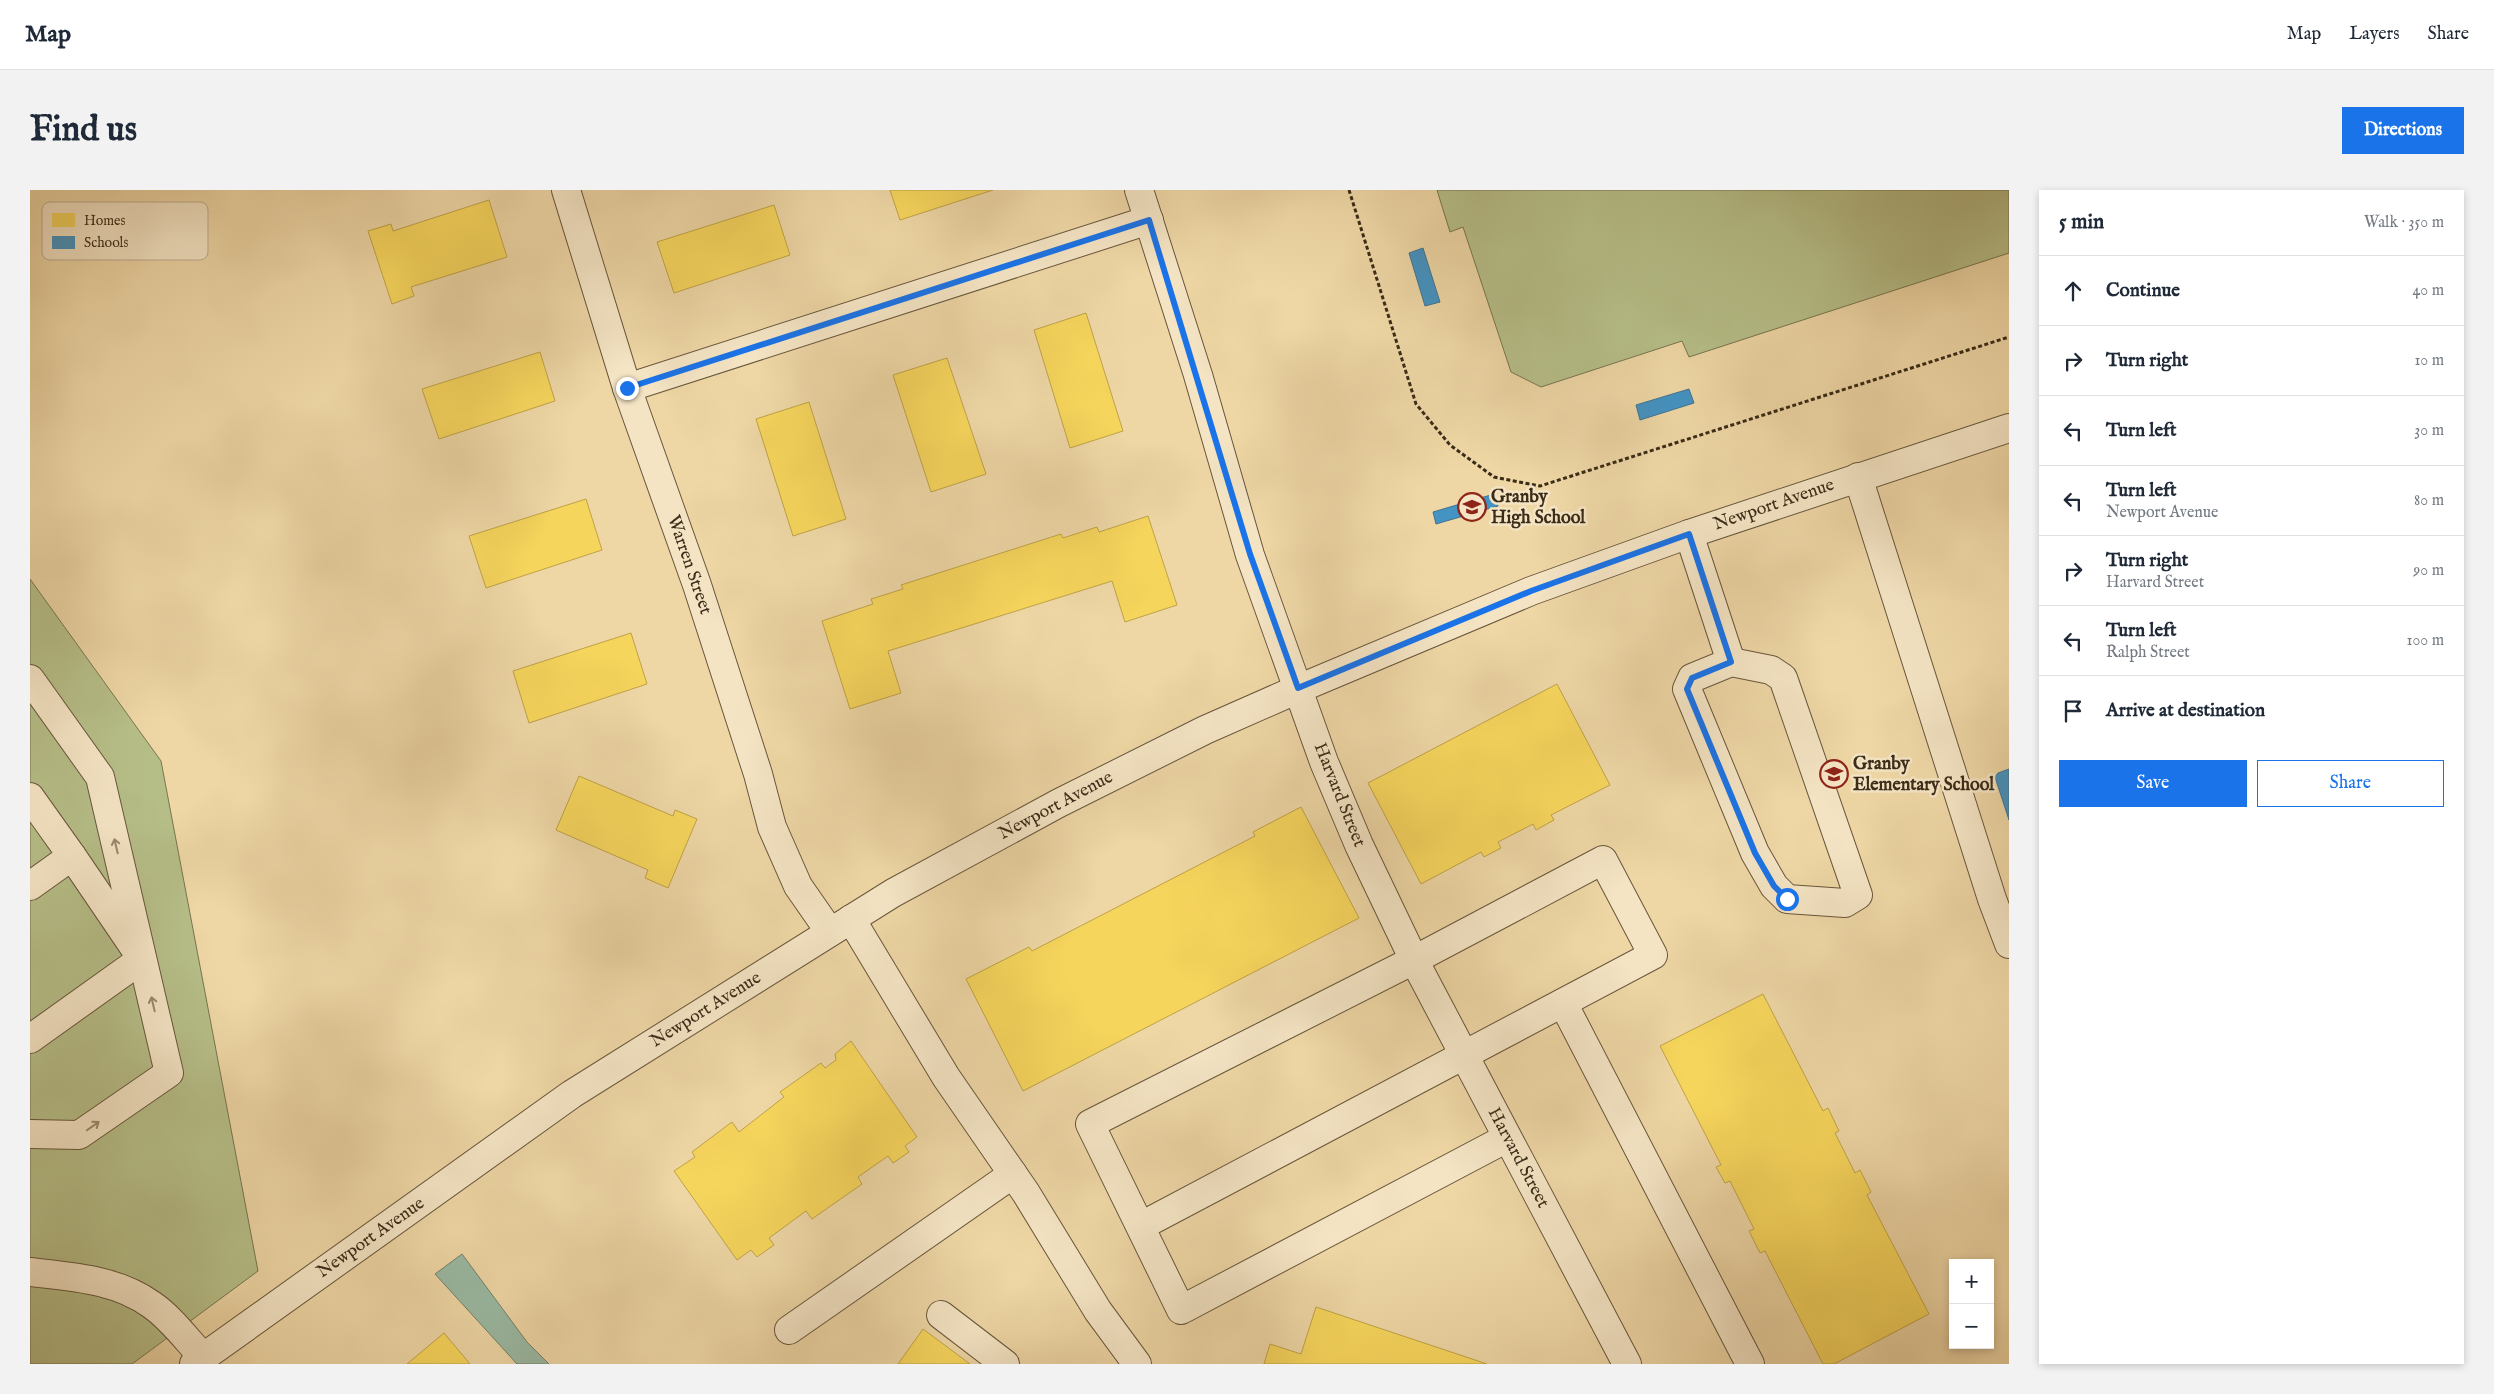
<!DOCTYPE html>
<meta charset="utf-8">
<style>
:root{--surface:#fff;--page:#f2f2f3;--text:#1f2937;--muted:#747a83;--line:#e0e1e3;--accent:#1a73e8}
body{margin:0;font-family:"IM FELL English",serif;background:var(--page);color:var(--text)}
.controls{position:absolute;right:15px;bottom:15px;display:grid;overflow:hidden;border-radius:0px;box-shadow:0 2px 8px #0003}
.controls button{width:45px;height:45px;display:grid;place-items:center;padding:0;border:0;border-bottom:1px solid var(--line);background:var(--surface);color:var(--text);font:25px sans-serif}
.stop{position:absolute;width:15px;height:15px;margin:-11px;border:4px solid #1a73e8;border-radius:50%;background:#fff}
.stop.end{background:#1a73e8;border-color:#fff;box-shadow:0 1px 5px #0008}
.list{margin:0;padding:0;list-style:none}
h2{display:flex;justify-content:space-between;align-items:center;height:65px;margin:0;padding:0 20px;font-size:21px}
h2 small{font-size:16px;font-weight:400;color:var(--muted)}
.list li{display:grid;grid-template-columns:32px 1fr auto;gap:15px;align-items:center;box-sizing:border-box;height:70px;padding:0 20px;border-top:1px solid var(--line)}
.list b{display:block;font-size:19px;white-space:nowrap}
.list p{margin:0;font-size:16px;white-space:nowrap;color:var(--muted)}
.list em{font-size:16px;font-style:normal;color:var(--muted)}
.actions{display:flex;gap:10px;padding:15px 20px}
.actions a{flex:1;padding:11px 0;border:1px solid var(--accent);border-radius:0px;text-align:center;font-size:18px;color:var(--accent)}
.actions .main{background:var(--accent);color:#fff}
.icon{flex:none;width:28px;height:28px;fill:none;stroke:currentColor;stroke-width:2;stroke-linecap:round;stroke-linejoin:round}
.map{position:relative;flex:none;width:1979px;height:1174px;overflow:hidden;border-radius:0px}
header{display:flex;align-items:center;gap:30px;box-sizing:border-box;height:70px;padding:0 25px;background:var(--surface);border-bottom:1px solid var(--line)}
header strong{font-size:24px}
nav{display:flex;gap:28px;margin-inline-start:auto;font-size:18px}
.intro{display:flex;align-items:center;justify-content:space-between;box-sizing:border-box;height:120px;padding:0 30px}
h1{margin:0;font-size:35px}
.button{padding:12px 22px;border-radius:0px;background:var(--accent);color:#fff;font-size:18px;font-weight:700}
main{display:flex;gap:30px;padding:0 30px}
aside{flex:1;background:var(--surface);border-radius:0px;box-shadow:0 2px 8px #0003}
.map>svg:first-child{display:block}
</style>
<header>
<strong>Map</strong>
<nav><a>Map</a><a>Layers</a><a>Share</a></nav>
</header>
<div class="intro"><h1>Find us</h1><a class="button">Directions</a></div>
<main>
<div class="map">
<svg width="1979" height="1174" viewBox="0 0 1979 1174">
<rect width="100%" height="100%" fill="#eed6a5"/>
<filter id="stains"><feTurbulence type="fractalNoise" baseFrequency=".004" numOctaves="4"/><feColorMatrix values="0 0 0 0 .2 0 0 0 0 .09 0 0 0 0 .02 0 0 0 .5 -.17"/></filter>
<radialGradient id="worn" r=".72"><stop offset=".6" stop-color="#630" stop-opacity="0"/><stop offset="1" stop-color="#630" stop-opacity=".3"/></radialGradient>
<g fill="#b6be88" stroke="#787550">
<polygon points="1407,0 1979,0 1979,63 1659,167 1652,151 1511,197 1481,182 1433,37 1420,42"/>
<polygon points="0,389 131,571 228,1081 102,1174 0,1174"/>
</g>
<polygon fill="#9ab9a3" stroke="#74816c" points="432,1064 497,1152 519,1174 487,1174 405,1084"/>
<g fill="#f6d55c" stroke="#bea248">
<polygon points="860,0 963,0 870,30"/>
<polygon points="459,10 477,67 381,97 384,106 362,114 338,41 361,34 363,41"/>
<polygon points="744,15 760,65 644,103 627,52"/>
<polygon points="1056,123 1093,241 1040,258 1004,140"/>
<polygon points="510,162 525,211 409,249 392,199"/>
<polygon points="917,168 956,284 901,302 863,185"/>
<polygon points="779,212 816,329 763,346 726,229"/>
<polygon points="556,309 572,360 456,398 439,346"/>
<polygon points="1118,326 1147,415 1095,432 1082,391 858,461 871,503 820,519 792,431 843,414 841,409 873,399 871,395 1031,344 1033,348 1067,337 1069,342"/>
<polygon points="601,443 617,494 499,533 483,481"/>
<polygon points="1527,494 1580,595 1521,625 1524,630 1506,640 1503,634 1468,652 1471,658 1454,667 1451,662 1391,694 1338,593"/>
<polygon points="549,586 643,626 645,620 667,629 638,698 615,688 618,680 526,640"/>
<polygon points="1271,617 1329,728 993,901 936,789 999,757 1002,761 1225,646 1223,642"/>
<polygon points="1733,804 1793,921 1798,918 1809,941 1805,943 1825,983 1830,980 1841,1002 1837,1005 1899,1124 1804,1174 1793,1174 1735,1061 1730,1063 1719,1041 1724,1039 1700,991 1695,993 1686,977 1691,975 1630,856"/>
<polygon points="821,851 887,947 875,956 879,962 863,973 858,966 828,987 832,994 782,1029 776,1021 739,1048 744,1055 727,1067 721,1060 707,1070 644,981 665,967 662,962 702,932 709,942 754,907 750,902 791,873 795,878 806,870 805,864"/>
<polygon points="1286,1117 1457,1174 1234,1174 1240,1154 1271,1164"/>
<polygon points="893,1139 940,1174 868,1174"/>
<polygon points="414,1143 440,1174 377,1174"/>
</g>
<g fill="#4393c3" stroke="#417490">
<polygon points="1393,58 1410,112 1395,116 1379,63"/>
<polygon points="1659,199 1664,213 1610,230 1606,215"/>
<polygon points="1464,304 1468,316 1406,334 1403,322"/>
<polygon points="1979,579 1979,630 1965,587 1968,583"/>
</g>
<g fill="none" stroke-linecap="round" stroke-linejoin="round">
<defs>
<g id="minor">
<polyline points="536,0 597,198 667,395 728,584 742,637 768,696 800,742"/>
<polyline points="1109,0 1168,185 1220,365 1294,572 1329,655 1384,770 1597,1174"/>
<polyline points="597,198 1119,30"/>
<polyline points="1828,287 1962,709 1979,754"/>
<polyline points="1659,344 1701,472 1741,480 1753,488 1828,705 1815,713 1757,709 1744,696 1725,663 1657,499 1662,488 1701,472"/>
<polyline points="0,489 70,587 139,883 49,945 0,944"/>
<polyline points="0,607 42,666 0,696"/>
<polyline points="821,729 916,887 996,1003 1068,1121 1107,1174"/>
<polyline points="1533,813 1720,1174"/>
<polyline points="0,849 112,769 42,666"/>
<polyline points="1111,1036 1623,765 1573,670 1384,770 1060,934 1151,1120 1477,948"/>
<path d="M0,1082C42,1087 86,1089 122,1115C141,1128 157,1150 173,1167"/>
<polyline points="911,1125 975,1174"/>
<polyline points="759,1140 983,984"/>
<polyline points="164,1174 542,904 863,703 1029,613 1175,540 1268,499 1501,401 1659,344 1979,238"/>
</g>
</defs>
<use href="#minor" stroke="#68563c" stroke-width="30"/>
<polyline stroke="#3b2c19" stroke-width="3" stroke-dasharray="4 2.5" stroke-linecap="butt" points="1319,0 1386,214 1420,255 1464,287 1510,296 1979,147"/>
<use href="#minor" stroke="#f4e4c4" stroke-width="28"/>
</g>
<defs><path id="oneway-shaft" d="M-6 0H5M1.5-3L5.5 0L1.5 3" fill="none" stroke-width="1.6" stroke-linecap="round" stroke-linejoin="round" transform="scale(1.25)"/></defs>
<g stroke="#98886e">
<use href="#oneway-shaft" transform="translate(86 656) rotate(-103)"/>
<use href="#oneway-shaft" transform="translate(123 814) rotate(-103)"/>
<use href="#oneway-shaft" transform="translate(63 936) rotate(-35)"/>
</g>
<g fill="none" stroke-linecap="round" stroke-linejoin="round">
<polyline stroke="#1a73e8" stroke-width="6" points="597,198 1119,30 1220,364 1268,498 1501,401 1659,344 1701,472 1662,488 1657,499 1725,663 1744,696 1757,709"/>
</g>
<defs>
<symbol id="school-ring" viewBox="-11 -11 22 22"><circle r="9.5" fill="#f4e4c4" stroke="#8f2418" stroke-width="1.5"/><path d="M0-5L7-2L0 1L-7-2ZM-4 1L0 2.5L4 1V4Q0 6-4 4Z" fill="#8f2418"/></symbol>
</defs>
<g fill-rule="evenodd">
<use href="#school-ring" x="1426" y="301" width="32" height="32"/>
<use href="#school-ring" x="1788" y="568" width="32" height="32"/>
</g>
<g text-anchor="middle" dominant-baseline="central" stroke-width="5" stroke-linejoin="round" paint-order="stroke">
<g font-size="18" font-weight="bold" fill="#3b2c19" stroke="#f4e4c4" text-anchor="start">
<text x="1461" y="307">Granby<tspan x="1461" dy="21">High School</tspan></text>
<text x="1823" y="574">Granby<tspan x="1823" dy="21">Elementary School</tspan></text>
</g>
<g font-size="18" fill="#3b2c19" stroke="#f4e4c4">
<text transform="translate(1744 315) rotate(-19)">Newport Avenue</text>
<text transform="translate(659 375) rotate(71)">Warren Street</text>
<text transform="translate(1309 605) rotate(68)">Harvard Street</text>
<text transform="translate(1026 616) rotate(-28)">Newport Avenue</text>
<text transform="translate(676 820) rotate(-32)">Newport Avenue</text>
<text transform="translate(1488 968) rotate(62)">Harvard Street</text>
<text transform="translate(341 1048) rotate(-35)">Newport Avenue</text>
</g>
</g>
<rect x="12" y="12" width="166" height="58" rx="8" fill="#f4e4c4" stroke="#bcad91" stroke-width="1"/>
<rect x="22" y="23" width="23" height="14" fill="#f6d55c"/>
<rect x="22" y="46" width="23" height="13" fill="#4393c3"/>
<g font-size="14" fill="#3b2c19">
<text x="54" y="35">Homes</text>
<text x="54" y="57">Schools</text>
</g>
<rect width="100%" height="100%" filter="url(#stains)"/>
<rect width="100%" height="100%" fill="url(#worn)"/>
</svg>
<div class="controls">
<button>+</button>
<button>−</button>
</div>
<div class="stop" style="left:1757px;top:709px"></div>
<div class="stop end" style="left:597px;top:198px"></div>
</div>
<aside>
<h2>5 min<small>Walk · 350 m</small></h2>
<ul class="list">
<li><svg class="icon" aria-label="ahead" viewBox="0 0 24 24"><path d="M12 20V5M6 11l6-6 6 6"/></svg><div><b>Continue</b></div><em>40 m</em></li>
<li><svg class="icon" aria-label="right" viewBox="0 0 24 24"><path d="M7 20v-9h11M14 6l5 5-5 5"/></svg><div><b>Turn right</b></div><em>10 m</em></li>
<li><svg class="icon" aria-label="left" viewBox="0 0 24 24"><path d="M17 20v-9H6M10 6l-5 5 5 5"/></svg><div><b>Turn left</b></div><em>30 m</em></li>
<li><svg class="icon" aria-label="left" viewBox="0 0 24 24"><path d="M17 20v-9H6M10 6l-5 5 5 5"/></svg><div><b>Turn left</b><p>Newport Avenue</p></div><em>80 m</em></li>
<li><svg class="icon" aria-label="right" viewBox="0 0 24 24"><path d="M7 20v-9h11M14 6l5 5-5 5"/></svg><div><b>Turn right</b><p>Harvard Street</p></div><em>90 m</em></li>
<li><svg class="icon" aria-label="left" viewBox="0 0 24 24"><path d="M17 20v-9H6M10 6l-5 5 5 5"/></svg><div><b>Turn left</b><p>Ralph Street</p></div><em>100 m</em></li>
<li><svg class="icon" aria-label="arrive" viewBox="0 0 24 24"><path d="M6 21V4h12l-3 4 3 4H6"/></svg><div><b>Arrive at destination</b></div></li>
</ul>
<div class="actions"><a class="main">Save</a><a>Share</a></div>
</aside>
</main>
